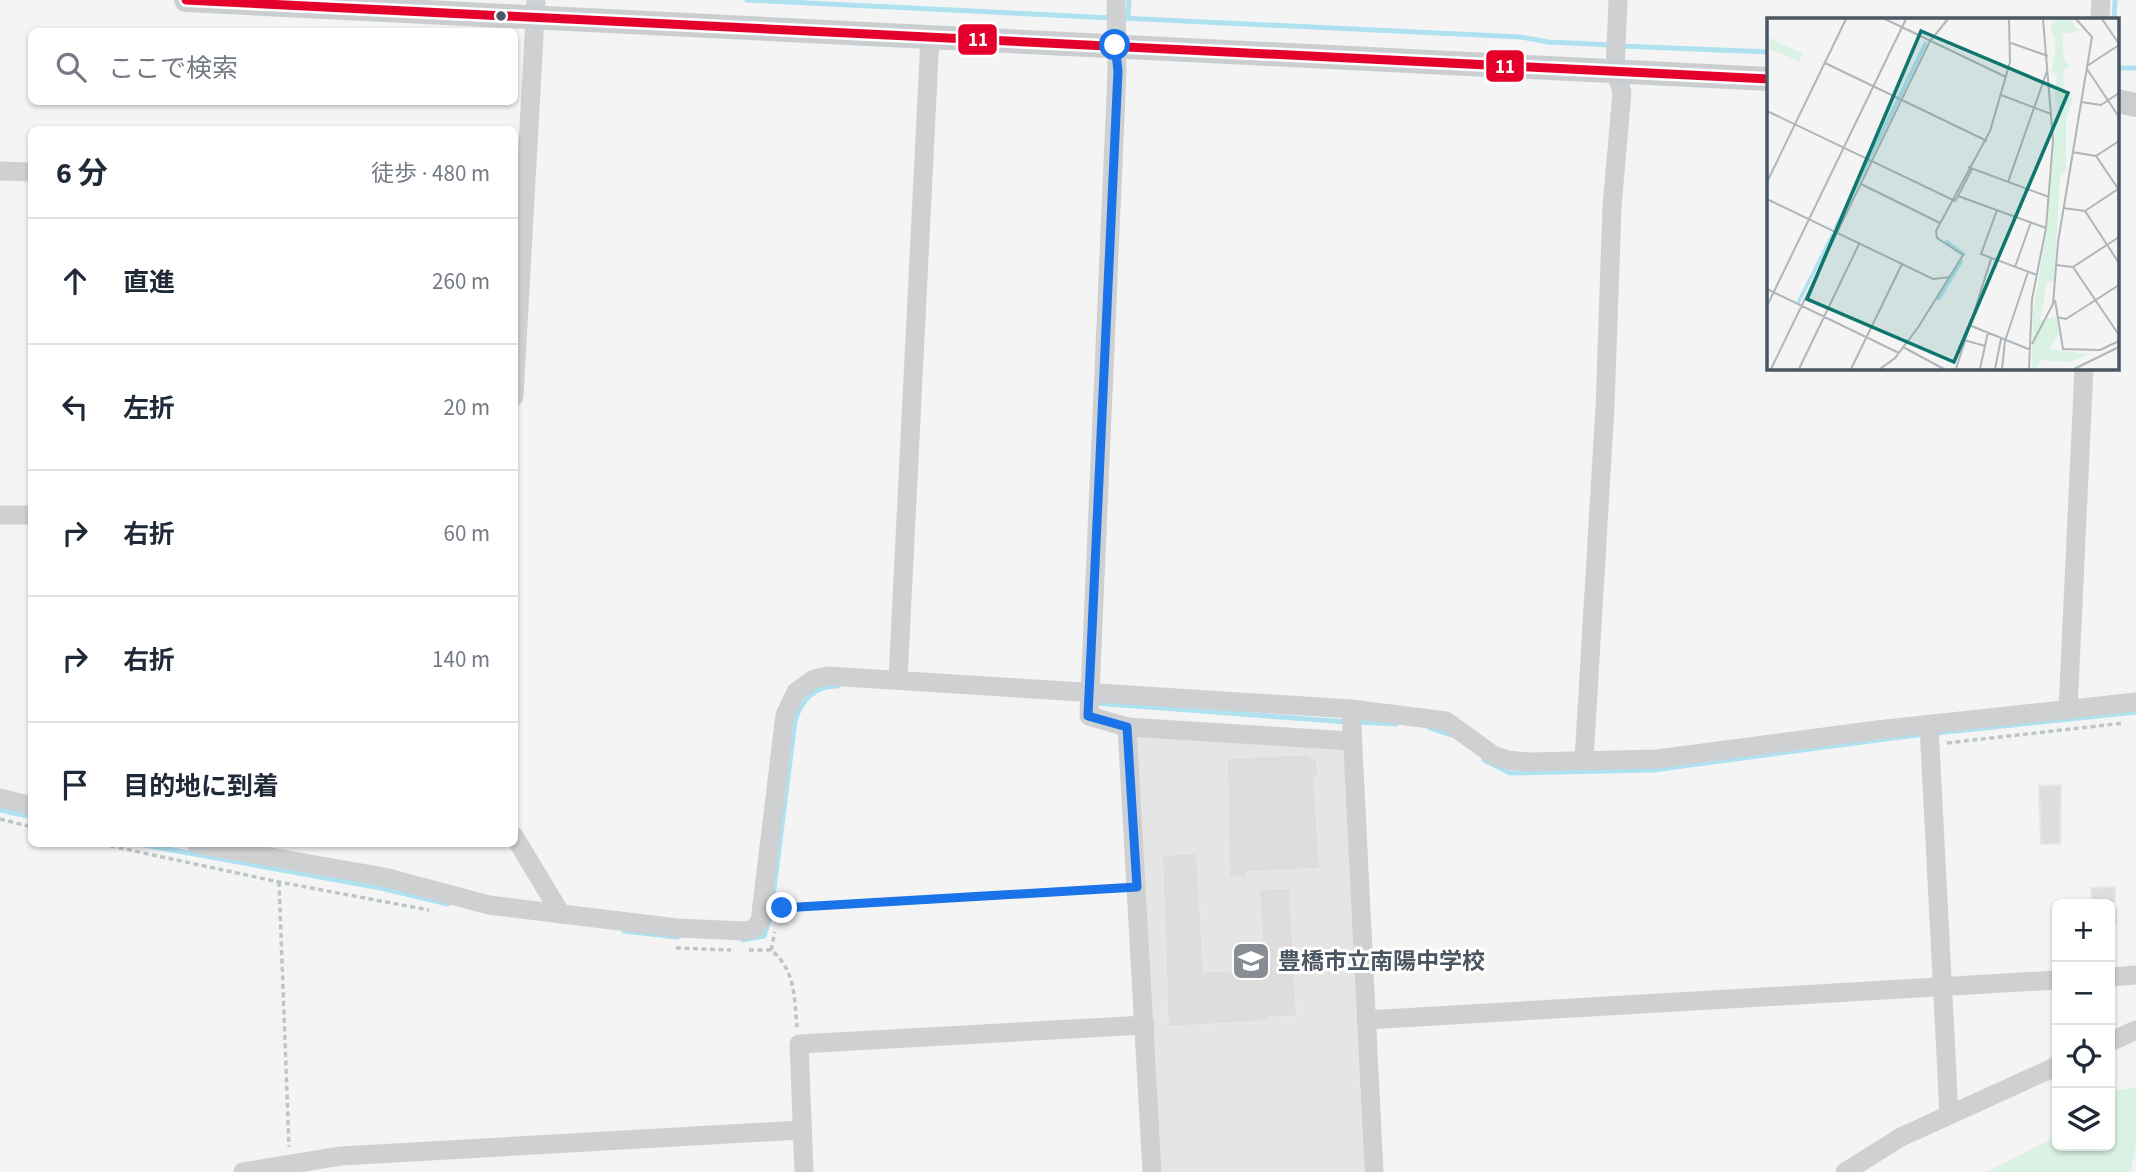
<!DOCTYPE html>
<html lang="ja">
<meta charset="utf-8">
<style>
:root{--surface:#fff;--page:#f6f6f7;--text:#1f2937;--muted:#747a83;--line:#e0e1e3}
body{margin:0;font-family:"Source Sans 3","Noto Sans JP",sans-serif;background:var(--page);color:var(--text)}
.controls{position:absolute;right:21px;bottom:21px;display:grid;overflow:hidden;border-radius:10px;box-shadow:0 2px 5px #0004}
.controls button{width:63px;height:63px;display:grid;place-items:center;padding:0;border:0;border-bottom:2px solid var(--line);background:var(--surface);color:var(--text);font:35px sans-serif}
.stop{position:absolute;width:21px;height:21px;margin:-16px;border:5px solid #1a73e8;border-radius:50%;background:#fff}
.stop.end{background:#1a73e8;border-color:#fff;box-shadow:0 2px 7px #0008}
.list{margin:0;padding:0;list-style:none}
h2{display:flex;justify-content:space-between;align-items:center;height:91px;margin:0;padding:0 28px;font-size:30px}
h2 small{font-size:23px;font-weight:400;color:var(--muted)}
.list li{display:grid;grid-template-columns:46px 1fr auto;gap:21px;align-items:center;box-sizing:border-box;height:126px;padding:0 28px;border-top:2px solid var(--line)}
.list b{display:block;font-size:26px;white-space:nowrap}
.list em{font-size:23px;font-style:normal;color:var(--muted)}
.icon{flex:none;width:38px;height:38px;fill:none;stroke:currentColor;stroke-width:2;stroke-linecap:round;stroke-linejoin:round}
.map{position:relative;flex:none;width:2136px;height:1172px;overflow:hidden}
.search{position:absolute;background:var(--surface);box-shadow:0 2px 5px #0004;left:28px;top:28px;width:490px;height:77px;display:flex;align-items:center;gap:18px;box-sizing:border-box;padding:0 24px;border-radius:10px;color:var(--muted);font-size:26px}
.panel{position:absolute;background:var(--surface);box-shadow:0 2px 5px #0004;left:28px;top:126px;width:490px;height:721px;border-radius:10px}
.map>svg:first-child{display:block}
</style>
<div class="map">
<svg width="2136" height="1172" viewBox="0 0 2136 1172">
<rect width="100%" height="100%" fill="#f4f4f4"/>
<polygon fill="#e6e5e6" points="1136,736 1344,750 1364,1172 1160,1172"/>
<polygon fill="#d9f2e3" points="2136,1088 2136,1143 2131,1172 1986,1172 2057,1136 2057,1146 2110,1146 2110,1090"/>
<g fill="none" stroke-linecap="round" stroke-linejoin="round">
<g stroke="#aee2f0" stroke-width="5">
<polyline points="747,0 1112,18"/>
<polyline points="1122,18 1521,37 1548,42 1612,45"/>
<polyline points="1128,18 1129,0"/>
<polyline points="2114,19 2115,0"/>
<polyline points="1621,46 1769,52"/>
<polyline points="2117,68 2136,68"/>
<polyline points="1095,703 1347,722"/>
<polyline points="1357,722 1396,724"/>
<polyline points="1430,728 1451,735"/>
<polyline points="1484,760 1510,773 1653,770 1908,736 2136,712"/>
<polyline points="0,810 32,817"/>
<polyline points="139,844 381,888 448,904"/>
<path d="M772,905L795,721C801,700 814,686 838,686"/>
<polyline points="624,931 677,937"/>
<polyline points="743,940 764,936 770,918"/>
</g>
</g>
<g fill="#ddddde" stroke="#e5e6e7" stroke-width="2">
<polygon points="1311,754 1312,758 1317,758 1318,778 1314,778 1320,869 1247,872 1247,877 1229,878 1227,758"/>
<polygon points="2061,785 2060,844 2041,844 2039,786"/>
<polygon points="1197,853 1204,972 1264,968 1259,889 1290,888 1297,1016 1269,1018 1269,1021 1168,1027 1162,855"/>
<polygon points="2115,887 2115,902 2092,903 2091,888"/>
<polygon points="2116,908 2116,924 2110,924 2110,909"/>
</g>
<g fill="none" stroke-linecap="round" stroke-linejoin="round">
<g stroke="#bcc7c4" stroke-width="3.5" stroke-dasharray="5 3.5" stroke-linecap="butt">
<polyline points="1947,743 2124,723"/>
<polyline points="0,819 32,827"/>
<polyline points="102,844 279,882 429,910"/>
<polyline points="279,882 289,1147"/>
<polyline points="780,911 788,907 1120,888"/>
<polyline points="676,948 731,950"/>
<path d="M749,950H771C796,970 794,998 797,1027"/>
<polyline points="771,950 775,932"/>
</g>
<g stroke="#ced0d2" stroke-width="19">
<polyline points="1116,0 1117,71 1089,716 1127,727 1152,1172"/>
<polyline points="2100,19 2101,0"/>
<polyline points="0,171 32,172"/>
<polyline points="514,397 536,0"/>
<polyline points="0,515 32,515"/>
<polyline points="898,679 930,37"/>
<polyline points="1351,709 1374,1172"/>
<polyline points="2068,710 2084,368"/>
<polyline points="1929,725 1949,1114"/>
<polyline points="1127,727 1352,741"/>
<polyline points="1584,760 1605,407 1612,207 1622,92 1615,71 1618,0"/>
<polyline points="0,798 32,806"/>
<polyline points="514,836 561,914"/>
<polyline points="196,844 384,877 489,905 677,928 745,931 754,929 760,921 785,715 796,692 814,679 828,676 1351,709 1446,721 1493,755 1507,760 1529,762 1657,759 1877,730 2136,702"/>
<polyline points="2110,977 2136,975"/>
<polyline points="1366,1020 2057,980"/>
<polyline points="2110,1042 2136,1030"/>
<polyline points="243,1172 341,1156 801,1130"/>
<polyline points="804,1172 799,1044 1145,1025"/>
<polyline points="1845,1172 1901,1137 2057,1066"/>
</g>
<g stroke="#caced1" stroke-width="24">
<polyline points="186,0 1769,79"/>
<polyline points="2117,101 2136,105"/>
</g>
<defs>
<polyline id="bus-1" points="186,0 1769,79"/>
</defs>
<use href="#bus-1" stroke="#fff" stroke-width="14"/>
<use href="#bus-1" stroke="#e4002b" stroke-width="9"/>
</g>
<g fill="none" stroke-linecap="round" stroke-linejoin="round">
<polyline stroke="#1a73e8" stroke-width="9" points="782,908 1137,887 1127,727 1088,716 1118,71 1115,45"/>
</g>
<defs>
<symbol id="school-square" viewBox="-11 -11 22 22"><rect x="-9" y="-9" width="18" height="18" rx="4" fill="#868d94" stroke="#fff"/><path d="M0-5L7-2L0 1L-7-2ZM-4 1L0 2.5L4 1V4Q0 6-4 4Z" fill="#fff"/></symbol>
</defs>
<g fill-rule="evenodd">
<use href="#school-square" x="1229" y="939" width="44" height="44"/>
</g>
<circle fill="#4a5661" stroke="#fff" stroke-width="2.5" cx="501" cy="16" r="6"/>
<g text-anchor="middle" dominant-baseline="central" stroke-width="6" stroke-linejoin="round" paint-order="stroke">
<g font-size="23" font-weight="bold" fill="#4a5661" stroke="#fff" text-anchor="start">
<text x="1278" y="961">豊橋市立南陽中学校</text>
</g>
</g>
<g transform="translate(1767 18)">
<rect width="352" height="352" fill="#f4f4f4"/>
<path d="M290,1H303L310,11L317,12L295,16L297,40L303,48L296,52L297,74L306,81L299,102V152L293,159L287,264L280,263L273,302L290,299L292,316L282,331L322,336L302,344L273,342L270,351H265L266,294L280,211L287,107L293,98L288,79L290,57L285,54L289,22L283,8ZM0,19L36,36L32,43L0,30Z" fill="#d9f2e3"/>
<path fill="none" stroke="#aee2f0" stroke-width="3.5" d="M68,211L159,24M178,223L198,237M171,282L195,242M31,285L66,216"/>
<path fill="none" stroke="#b0b5b9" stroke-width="2" d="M118,1L239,59M335,1L352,26M244,25L281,38M58,45L220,123M320,48L352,27M320,51L352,99M234,77L284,96M314,84L334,87L352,75M0,93L188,183L191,178L279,210M305,134L329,138L352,172M329,138L352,123M201,149L282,179M0,164L79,1M241,164L280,53M94,166L173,205M191,178L205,151M0,181L166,261L183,259M296,190L318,193L351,171M230,192L214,236L270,257M318,193L352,245M289,247L306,249L352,219M248,249L264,204M306,249L352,317M0,271L132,335M288,282L296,331L333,332L352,323M0,288L139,1M290,299L299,301L352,267M202,307L264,332M197,322L218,328M265,326L286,286L291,224L325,19L309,1M136,329L177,351M4,351L163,23L181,1M32,351L92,226M84,351L135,246M113,351L128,340L152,308L196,237L170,220L169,213L223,113L243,44L242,1M189,351L224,241M213,351L221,314M228,351L234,321M235,351L238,323L261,254M262,351L265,281L279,210L286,122L276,1M307,351L352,329"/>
<path fill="#0f766e" fill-opacity="0.15" stroke="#0f766e" stroke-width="3.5" d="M154,13L301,75L187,344L40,281Z"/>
<rect width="352" height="352" fill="none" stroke="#4a5661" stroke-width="3.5"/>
</g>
<g stroke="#fff" stroke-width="2.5">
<rect x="957" y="23" width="41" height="33" rx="7" fill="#e4002b"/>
<rect x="1485" y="49" width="40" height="34" rx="7" fill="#e4002b"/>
</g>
<g font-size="19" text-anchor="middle" font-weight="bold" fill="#fff">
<text x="978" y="46">11</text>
<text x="1505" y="73">11</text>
</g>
</svg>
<div class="controls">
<button>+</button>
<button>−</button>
<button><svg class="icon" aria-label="locate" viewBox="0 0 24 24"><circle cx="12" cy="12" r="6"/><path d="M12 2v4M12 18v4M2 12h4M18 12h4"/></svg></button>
<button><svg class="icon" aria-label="layers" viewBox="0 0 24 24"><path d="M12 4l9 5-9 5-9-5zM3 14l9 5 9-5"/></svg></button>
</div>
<div class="stop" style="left:1115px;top:45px"></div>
<div class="stop end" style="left:782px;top:908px"></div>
<div class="search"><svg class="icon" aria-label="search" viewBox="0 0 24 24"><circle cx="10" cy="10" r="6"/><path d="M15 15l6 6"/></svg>ここで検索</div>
<section class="panel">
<h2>6 分<small>徒歩 · 480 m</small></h2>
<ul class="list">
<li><svg class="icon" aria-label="ahead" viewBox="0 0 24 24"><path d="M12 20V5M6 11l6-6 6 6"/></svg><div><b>直進</b></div><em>260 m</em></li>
<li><svg class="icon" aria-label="left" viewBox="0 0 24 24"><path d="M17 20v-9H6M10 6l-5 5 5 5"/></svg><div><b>左折</b></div><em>20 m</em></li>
<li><svg class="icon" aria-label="right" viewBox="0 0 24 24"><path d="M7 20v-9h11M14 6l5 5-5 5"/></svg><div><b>右折</b></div><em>60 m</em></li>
<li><svg class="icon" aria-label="right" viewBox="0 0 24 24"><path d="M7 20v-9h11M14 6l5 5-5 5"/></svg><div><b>右折</b></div><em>140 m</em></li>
<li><svg class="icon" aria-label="arrive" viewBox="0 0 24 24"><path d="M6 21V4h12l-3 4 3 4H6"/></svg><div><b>目的地に到着</b></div></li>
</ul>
</section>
</div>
